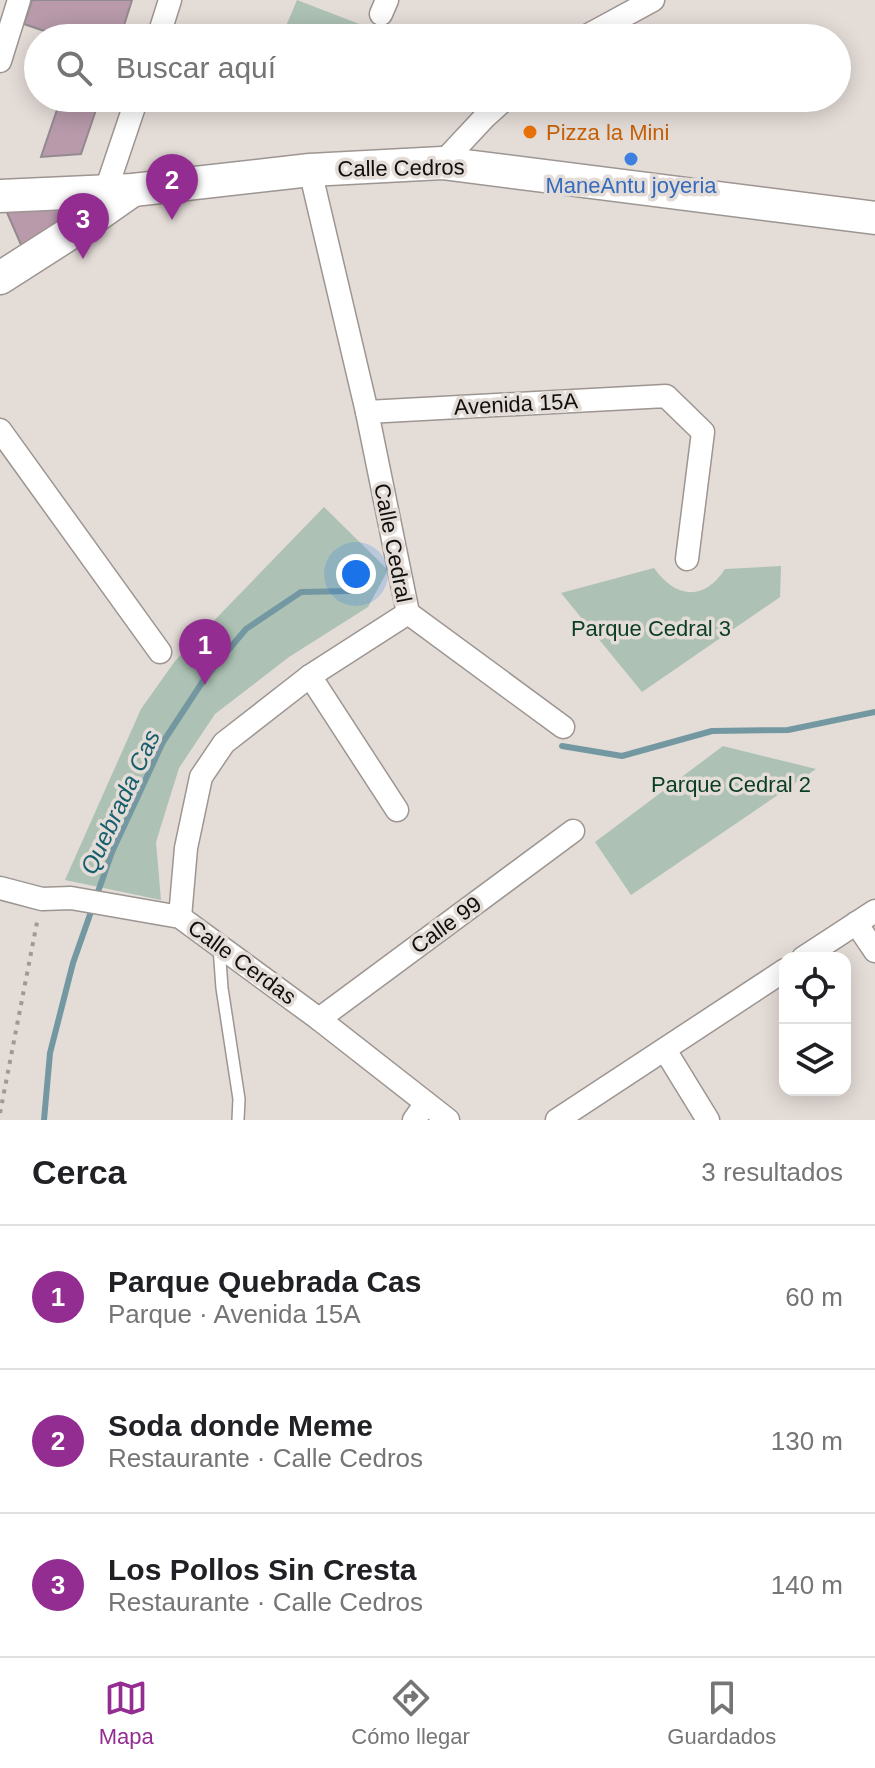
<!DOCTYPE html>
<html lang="es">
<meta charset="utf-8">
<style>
:root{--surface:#fff;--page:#f2f2f2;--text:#202124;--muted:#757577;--line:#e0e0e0;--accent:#932d92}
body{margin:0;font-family:Arial,sans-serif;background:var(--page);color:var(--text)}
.controls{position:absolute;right:24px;bottom:24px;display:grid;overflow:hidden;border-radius:16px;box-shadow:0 4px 20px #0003}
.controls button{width:72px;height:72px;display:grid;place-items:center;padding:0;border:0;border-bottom:2px solid var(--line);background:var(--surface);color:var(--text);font:40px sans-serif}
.you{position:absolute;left:356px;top:574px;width:28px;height:28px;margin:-20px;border:6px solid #fff;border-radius:50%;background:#1a73e8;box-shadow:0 0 0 12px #1a73e833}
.badge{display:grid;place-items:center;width:52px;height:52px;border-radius:50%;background:var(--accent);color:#fff;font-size:26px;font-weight:700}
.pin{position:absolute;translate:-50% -66px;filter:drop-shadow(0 2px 4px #0008)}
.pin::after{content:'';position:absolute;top:42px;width:28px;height:24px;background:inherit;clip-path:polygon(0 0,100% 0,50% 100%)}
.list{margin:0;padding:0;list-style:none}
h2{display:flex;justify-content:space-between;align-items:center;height:104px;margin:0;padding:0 32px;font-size:34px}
h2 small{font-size:26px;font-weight:400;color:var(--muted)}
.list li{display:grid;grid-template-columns:52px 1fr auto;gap:24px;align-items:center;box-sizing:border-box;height:144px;padding:0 32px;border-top:2px solid var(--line)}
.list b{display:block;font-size:30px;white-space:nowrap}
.list p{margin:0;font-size:26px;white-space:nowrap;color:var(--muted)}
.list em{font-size:26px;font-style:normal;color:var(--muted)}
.icon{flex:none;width:44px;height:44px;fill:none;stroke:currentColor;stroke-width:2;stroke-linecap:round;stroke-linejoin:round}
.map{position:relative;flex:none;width:875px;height:1120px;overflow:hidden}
.search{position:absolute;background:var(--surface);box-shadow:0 4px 20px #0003;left:24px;right:24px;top:24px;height:88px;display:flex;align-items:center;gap:20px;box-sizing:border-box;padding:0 28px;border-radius:44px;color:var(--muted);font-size:30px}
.sheet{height:536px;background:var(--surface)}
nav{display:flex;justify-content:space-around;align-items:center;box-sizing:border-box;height:112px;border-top:2px solid var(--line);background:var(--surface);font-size:22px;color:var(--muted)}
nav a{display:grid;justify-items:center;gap:4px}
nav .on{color:var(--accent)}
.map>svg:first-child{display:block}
</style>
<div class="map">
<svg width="875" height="1120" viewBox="0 0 875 1120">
<rect width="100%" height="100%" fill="#e4dcd7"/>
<g fill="#adc2b4">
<polygon points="297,0 393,37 403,24 410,38 281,38"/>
<polygon points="324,507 388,570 368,607 289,657 215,714 179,768 156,842 161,900 65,880 141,709 175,661"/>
<path d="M781,566L780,597L642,692L561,593L654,568C675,598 704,602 725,569Z"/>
<polygon points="723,746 816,769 631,895 595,842"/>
</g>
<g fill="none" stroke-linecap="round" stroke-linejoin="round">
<g stroke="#7498a1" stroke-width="6">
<polyline points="562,746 622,756 712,731 788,730 875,712"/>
<polyline points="44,1120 50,1053 73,963 112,852 163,742 205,678 246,629 301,592 349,591"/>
</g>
</g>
<g fill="#b89aab" stroke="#928a8f" stroke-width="2">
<polygon points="32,0 132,0 120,38 65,38 24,24"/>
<polygon points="61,98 100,98 81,154 41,157"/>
<polygon points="69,205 73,215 22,247 5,208"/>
</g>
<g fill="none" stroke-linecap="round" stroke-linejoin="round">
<defs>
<polyline id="lane" points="219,947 222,988 239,1099 238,1120"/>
<g id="street">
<polyline points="381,14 387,0"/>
<polyline points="158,38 170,0"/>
<polyline points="583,38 653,0"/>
<polyline points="0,61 19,0"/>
<polyline points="442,163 485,117 506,98"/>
<polyline points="106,190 137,98"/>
<polyline points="367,412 666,396 703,432 687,559"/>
<polyline points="0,430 160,652"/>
<polyline points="408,613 563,727"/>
<polyline points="310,676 397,810"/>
<polyline points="0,888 42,899 71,898 180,917 319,1019 448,1120"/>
<polyline points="180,917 186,848 201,777 224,743 310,676 408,613 367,412 310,170"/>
<polyline points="856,923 875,951"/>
<polyline points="803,958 875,911"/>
<polyline points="319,1019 573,831"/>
<polyline points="665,1050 708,1120"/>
<polyline points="414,1120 426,1103"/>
<polyline points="557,1120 785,970"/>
</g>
<g id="secondary">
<polyline points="0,196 133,190 310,170 442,163 875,218"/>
<polyline points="0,278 86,223 133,190"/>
</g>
</defs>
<use href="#lane" stroke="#9d9591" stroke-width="14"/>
<use href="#street" stroke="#9d9591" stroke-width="25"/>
<use href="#secondary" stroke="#9d9591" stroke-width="35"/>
<polyline stroke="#a09a96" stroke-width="4" stroke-dasharray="4 6" stroke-linecap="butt" points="0,1113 38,917"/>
<use href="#lane" stroke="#fff" stroke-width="11"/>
<use href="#street" stroke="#fff" stroke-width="22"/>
<use href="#secondary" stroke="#fff" stroke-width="32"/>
</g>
<circle fill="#e8710a" stroke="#e4dcd7" stroke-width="3" cx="530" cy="132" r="8"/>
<circle fill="#3f7fe0" stroke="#e4dcd7" stroke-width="3" cx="631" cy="159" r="8"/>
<g text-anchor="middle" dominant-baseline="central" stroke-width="7" stroke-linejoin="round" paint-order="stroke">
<g font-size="22" fill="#c56008" stroke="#e4dcd7" text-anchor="start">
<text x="546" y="132">Pizza la Mini</text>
</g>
<g font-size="22" fill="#110f0d" stroke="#e4dcd7">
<text transform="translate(401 168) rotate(-1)">Calle Cedros</text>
<text transform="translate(516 404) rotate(-3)">Avenida 15A</text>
<text transform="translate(393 543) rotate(79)">Calle Cedral</text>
<text transform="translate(446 925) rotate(-36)">Calle 99</text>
<text transform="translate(242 962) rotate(36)">Calle Cerdas</text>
</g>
<g font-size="22" fill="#366cbe" stroke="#e4dcd7">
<text x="631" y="185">ManeAntu joyeria</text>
</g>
<g font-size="22" fill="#093e23" stroke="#e4dcd7">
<text x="651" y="628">Parque Cedral 3</text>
<text x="731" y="784">Parque Cedral 2</text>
</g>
<g font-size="24" font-style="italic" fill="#165f6f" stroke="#e4dcd7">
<text transform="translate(120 802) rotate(-65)">Quebrada Cas</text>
</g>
</g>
</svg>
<div class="controls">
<button><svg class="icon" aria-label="locate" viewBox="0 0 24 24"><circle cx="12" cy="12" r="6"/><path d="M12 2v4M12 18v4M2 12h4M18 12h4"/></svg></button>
<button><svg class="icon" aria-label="layers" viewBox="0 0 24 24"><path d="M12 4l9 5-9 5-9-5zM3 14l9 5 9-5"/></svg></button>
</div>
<div class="you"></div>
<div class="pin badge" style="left:205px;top:685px">1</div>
<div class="pin badge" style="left:172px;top:220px">2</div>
<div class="pin badge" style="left:83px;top:259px">3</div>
<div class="search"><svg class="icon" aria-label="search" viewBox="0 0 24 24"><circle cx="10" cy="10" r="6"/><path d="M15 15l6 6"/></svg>Buscar aquí</div>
</div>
<section class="sheet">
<h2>Cerca<small>3 resultados</small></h2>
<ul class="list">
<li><span class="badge">1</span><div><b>Parque Quebrada Cas</b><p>Parque · Avenida 15A</p></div><em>60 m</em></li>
<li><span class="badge">2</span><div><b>Soda donde Meme</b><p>Restaurante · Calle Cedros</p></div><em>130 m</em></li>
<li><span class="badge">3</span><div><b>Los Pollos Sin Cresta</b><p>Restaurante · Calle Cedros</p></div><em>140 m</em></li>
</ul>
</section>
<nav>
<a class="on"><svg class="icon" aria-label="map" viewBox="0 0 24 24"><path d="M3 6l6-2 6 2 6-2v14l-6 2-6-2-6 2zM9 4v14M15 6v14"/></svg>Mapa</a>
<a><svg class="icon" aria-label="directions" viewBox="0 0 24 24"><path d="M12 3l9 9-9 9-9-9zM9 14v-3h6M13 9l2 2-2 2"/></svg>Cómo llegar</a>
<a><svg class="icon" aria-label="saved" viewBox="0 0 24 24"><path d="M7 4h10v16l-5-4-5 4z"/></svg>Guardados</a>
</nav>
